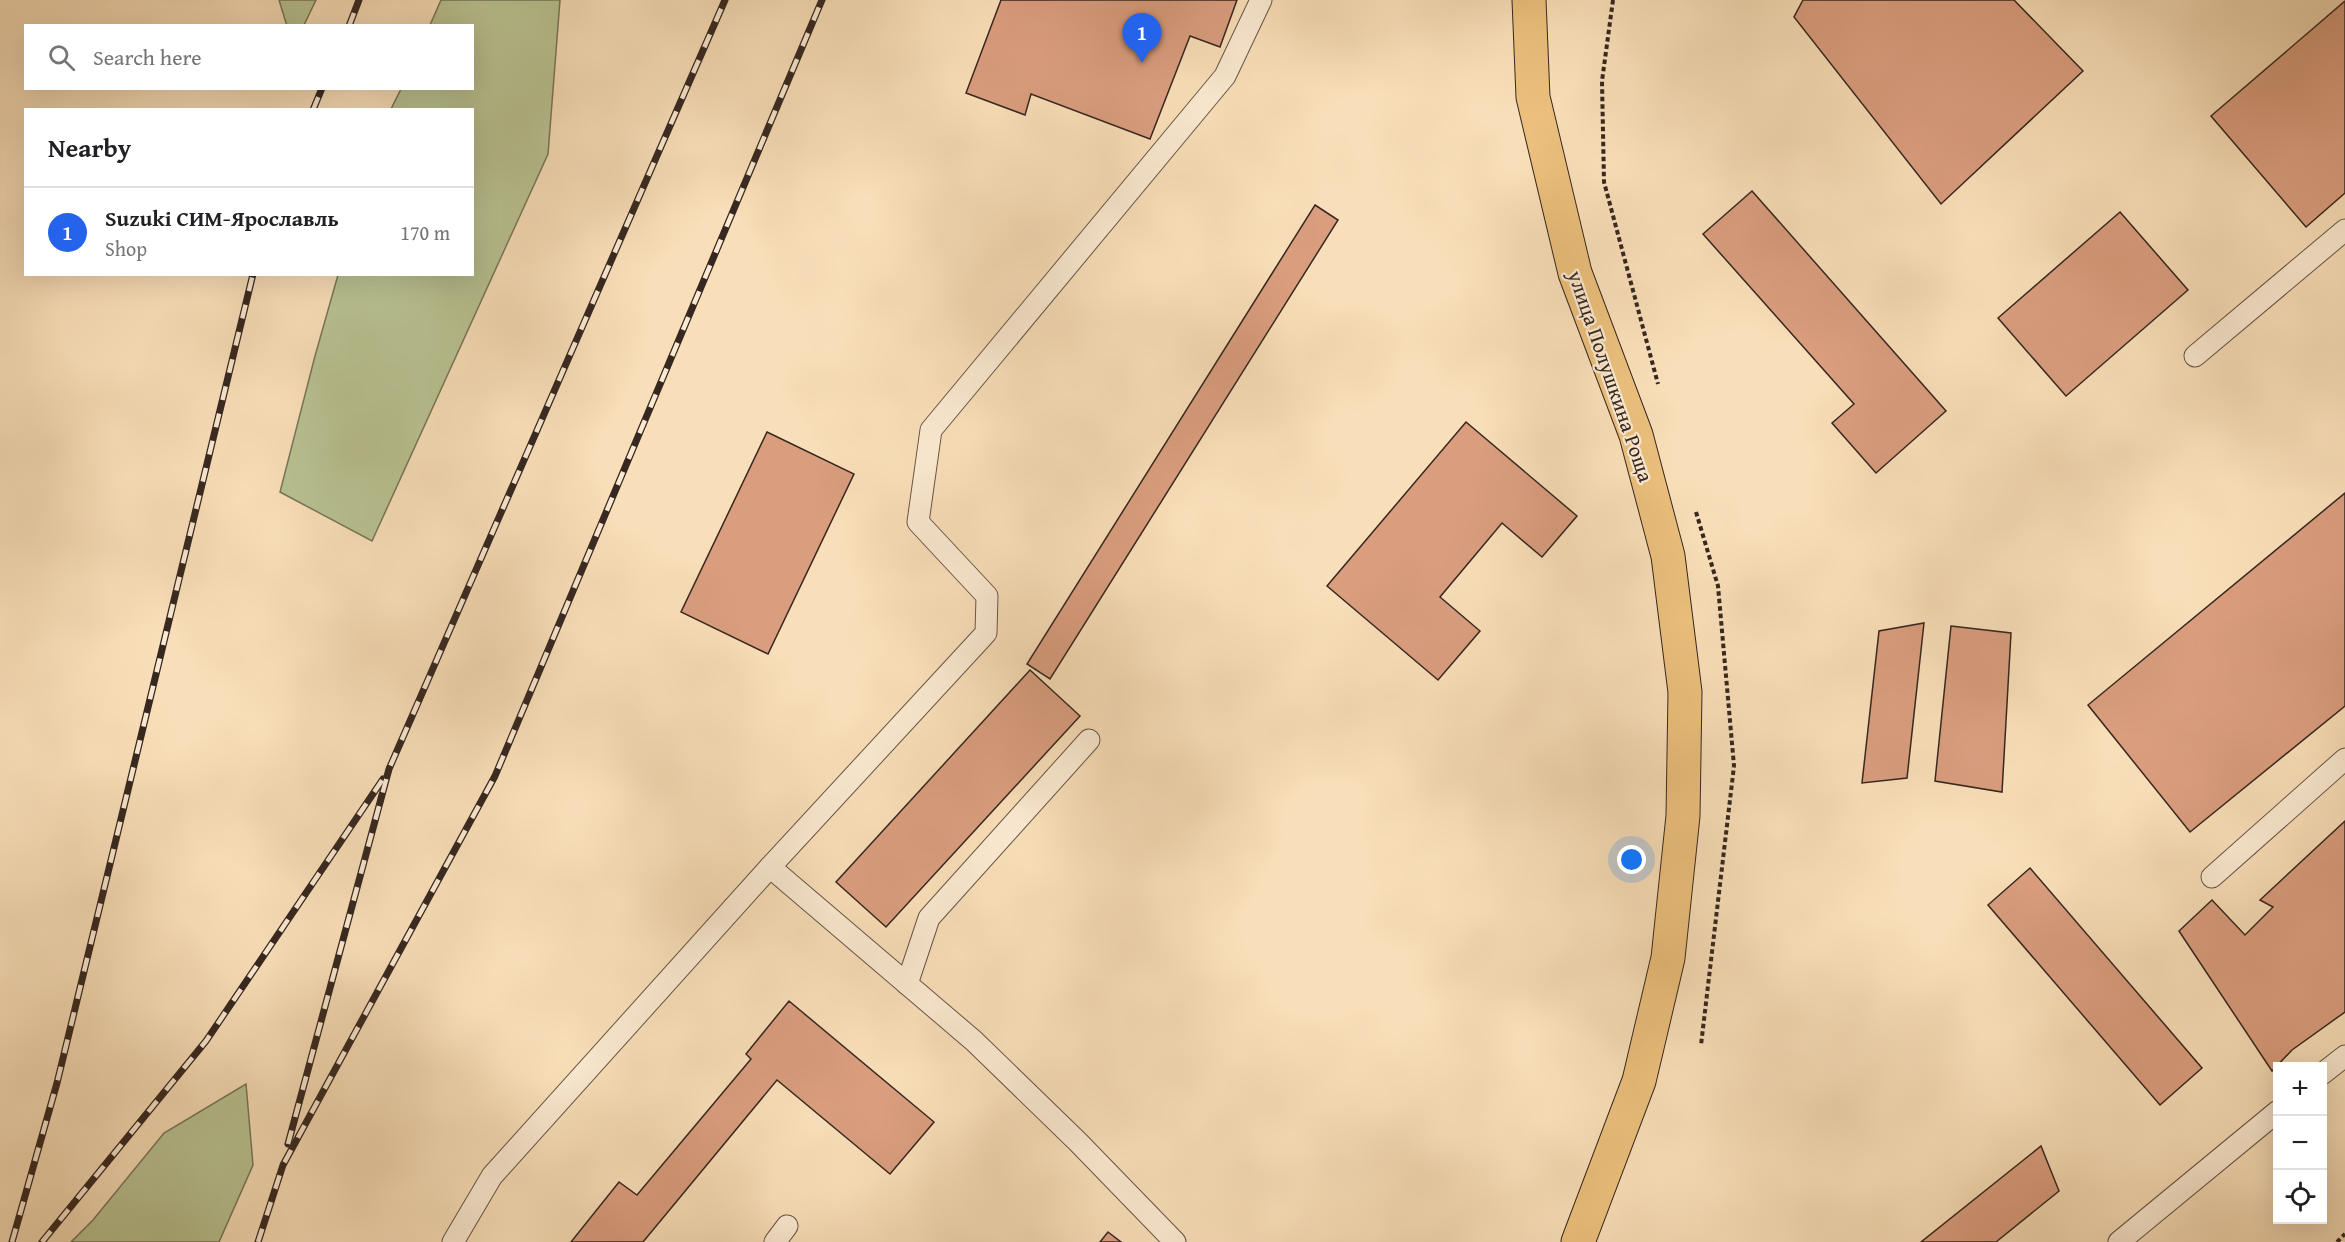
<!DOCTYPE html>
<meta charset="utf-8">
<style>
:root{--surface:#fff;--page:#f2f2f2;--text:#202124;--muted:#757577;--line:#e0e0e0;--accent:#2563eb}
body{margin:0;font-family:"Gentium Book Plus",serif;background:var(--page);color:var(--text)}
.controls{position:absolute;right:18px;bottom:18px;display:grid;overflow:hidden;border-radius:0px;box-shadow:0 6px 24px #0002}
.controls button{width:54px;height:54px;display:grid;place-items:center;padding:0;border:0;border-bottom:2px solid var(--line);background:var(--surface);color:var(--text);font:30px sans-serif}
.you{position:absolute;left:1632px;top:860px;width:21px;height:21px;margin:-15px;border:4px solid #fff;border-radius:50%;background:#1a73e8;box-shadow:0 0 0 9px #1a73e833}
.badge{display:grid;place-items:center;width:39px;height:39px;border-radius:50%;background:var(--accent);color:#fff;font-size:20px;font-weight:700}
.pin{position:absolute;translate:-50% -50px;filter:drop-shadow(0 2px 3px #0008)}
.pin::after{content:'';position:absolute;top:32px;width:21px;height:18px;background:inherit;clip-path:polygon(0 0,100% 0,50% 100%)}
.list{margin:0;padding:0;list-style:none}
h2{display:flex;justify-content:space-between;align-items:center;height:78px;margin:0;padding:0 24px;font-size:26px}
h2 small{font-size:20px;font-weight:400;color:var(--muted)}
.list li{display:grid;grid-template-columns:39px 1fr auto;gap:18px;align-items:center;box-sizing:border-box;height:90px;padding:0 24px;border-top:2px solid var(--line)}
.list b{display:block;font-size:22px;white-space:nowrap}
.list p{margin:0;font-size:20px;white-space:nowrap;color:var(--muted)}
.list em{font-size:20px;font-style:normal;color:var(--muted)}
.icon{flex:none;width:33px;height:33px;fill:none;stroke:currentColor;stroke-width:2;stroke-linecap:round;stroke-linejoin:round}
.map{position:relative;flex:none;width:2345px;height:1242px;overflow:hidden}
.search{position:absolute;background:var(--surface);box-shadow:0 6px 24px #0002;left:24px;top:24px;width:450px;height:66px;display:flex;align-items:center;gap:15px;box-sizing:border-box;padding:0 21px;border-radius:0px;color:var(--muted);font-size:22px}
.panel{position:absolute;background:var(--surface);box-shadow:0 6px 24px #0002;left:24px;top:108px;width:450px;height:168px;border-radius:0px}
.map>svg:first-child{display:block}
</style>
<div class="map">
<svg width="2345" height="1242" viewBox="0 0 2345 1242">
<rect width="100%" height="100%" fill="#f9dfb9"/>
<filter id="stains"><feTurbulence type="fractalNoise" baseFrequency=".00333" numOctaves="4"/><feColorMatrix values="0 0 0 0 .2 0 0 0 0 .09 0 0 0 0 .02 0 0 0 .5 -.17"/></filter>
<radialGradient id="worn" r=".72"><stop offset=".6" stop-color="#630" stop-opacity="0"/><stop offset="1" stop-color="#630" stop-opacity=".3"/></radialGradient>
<g fill="#b9c393" stroke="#78755a" stroke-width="1.5">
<polygon points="279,0 316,0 304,25 287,26"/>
<polygon points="441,0 560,0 548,154 372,541 280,492 315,356 338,275 472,274 472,110 391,109 401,89 472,88 472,26 430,25"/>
<polygon points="246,1084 253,1165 219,1242 71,1242 93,1220 164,1133"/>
</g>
<g fill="#da9e7f" stroke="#362720" stroke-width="1.5">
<polygon points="1001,0 1237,0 1220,47 1190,36 1150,139 1031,94 1025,115 966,93"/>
<polygon points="1803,0 2014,0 2083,71 1941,204 1794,17"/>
<polygon points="2345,1 2345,193 2306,227 2211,116"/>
<polygon points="1752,191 1946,411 1876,473 1832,423 1854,404 1703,234"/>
<polygon points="1315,205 1338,220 1050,679 1027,664"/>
<polygon points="2120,212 2188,290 2066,396 1998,318"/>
<polygon points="1466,422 1577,516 1542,557 1502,523 1440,597 1480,631 1438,680 1327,586"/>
<polygon points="767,432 854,474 768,654 681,612"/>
<polygon points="2345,493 2345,706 2190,832 2088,705"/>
<polygon points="1924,623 1907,778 1862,783 1879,631"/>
<polygon points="1951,626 2011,633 2002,792 1935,781"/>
<polygon points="1030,670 1080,716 886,927 836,882"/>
<polygon points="2345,821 2345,1012 2292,1050 2272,1071 2179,931 2212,900 2245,935 2273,907 2260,900"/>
<polygon points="2030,868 2202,1068 2160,1105 1988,905"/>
<polygon points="789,1001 934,1122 890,1174 777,1080 643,1242 571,1242 619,1182 637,1195 751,1059 746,1054"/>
<polygon points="2041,1146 2059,1191 1996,1242 1921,1242"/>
<polygon points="1108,1232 1121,1242 1100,1242"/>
</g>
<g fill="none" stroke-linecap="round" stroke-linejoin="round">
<defs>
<g id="service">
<polyline points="2195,356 2345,230"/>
<polyline points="770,867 974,1041 1078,1142 1175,1242"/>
<polyline points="2212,877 2345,759"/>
<polyline points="907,984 929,918 1089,740"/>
<polyline points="2322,1074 2345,1056"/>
<polyline points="453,1242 492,1176 770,867 986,633 987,596 918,522 931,430 1225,76 1261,0"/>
<polyline points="775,1242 787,1226"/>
<polyline points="2119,1242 2278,1111"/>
</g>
<polyline id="primary" points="1529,0 1533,97 1575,273 1636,435 1668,556 1685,692 1683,816 1668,958 1639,1081 1578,1242"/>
</defs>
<use href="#service" stroke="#675546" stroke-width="23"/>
<use href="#primary" stroke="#362720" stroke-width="35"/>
<g stroke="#362720" stroke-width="4" stroke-dasharray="4.5 3" stroke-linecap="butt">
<polyline points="1613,0 1602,81 1604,182 1658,384"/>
<polyline points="1696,512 1718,586 1734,766 1701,1045"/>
<polyline points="2337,1242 2345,1234"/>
</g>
<use href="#service" stroke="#fbead2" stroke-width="21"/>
<use href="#primary" stroke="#ecc07c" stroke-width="33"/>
<defs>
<g id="rail">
<polyline points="349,26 359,0"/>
<polyline points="313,110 322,88"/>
<polyline points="288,1144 389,769 725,0"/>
<polyline points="12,1242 57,1083 253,274"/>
<polyline points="42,1242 206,1041 383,779"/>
<polyline points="258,1242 283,1165 495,776 822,0"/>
</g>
</defs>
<use href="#rail" stroke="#362720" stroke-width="7"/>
<use href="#rail" stroke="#fbead2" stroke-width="4.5" stroke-dasharray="14" stroke-linecap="butt"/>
</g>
<g text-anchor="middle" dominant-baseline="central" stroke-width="4.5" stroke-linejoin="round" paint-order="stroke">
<g font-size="21" fill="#362720" stroke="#fbead2">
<text transform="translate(1611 376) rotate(71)">улица Полушкина Роща</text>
</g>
</g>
<rect width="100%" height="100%" filter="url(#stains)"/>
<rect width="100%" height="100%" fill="url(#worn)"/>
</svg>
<div class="controls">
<button>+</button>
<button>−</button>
<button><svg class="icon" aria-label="locate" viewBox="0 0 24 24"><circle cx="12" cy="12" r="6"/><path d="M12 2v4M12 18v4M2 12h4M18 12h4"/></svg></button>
</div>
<div class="you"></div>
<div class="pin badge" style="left:1142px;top:63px">1</div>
<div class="search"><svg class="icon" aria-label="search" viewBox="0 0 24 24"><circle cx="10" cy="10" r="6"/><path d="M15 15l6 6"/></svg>Search here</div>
<section class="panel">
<h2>Nearby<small></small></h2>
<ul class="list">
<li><span class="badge">1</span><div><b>Suzuki СИМ-Ярославль</b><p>Shop</p></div><em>170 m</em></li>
</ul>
</section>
</div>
